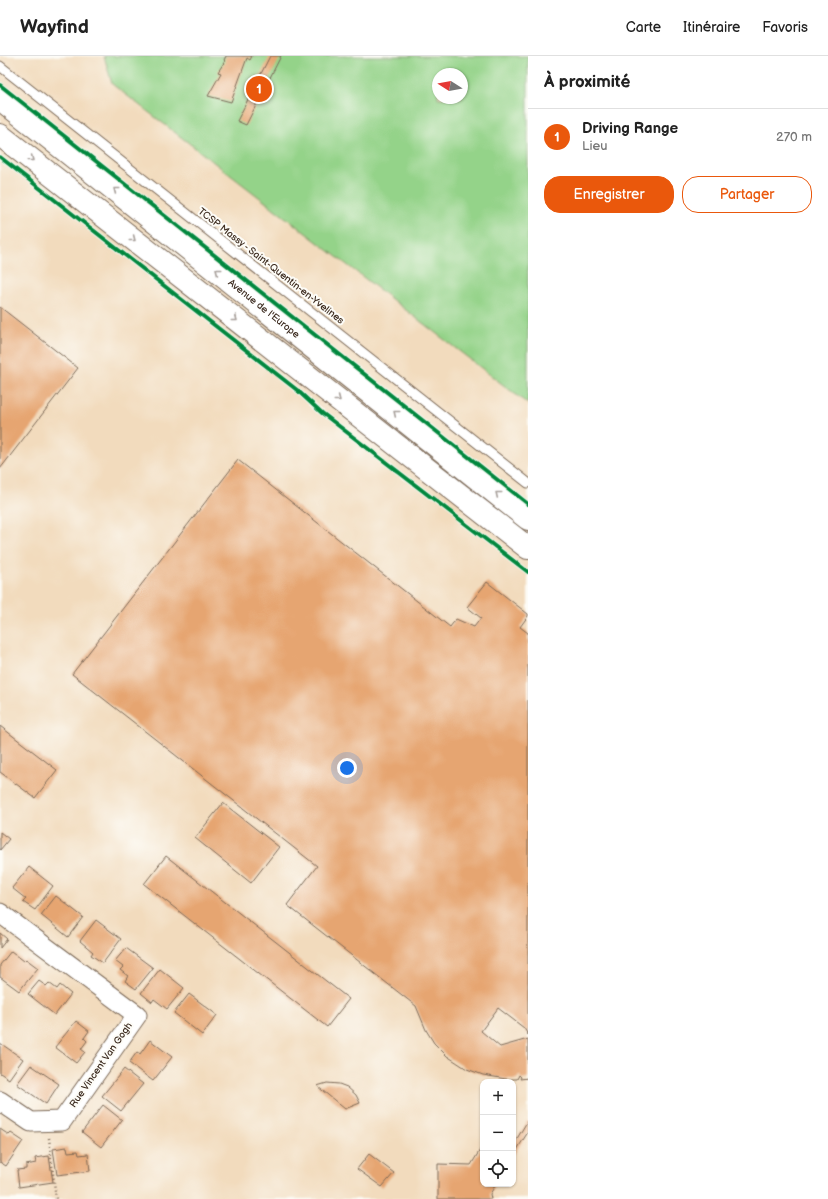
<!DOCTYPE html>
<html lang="fr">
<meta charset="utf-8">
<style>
:root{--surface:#fff;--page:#f2f2f2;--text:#222;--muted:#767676;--line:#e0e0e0;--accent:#ea580c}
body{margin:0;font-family:"Balsamiq Sans",sans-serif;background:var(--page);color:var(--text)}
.controls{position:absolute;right:12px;bottom:12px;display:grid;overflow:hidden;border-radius:8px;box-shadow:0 1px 3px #0004}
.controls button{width:36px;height:36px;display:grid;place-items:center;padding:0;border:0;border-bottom:1px solid var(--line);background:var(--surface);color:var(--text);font:20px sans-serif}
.compass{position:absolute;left:432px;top:12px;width:36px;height:36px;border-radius:50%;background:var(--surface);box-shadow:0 1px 3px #0004;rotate:281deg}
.you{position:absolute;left:347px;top:712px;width:14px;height:14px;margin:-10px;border:3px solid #fff;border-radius:50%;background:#1a73e8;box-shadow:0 0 0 6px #1a73e833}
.badge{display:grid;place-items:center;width:26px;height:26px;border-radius:50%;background:var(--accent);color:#fff;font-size:13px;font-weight:700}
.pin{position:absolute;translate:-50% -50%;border:2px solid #fff;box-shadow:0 1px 4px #0006}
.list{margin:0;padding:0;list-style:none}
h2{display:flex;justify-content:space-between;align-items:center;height:52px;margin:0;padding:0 16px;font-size:17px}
h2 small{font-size:13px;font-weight:400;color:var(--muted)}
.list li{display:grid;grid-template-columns:26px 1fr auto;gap:12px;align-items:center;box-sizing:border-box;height:56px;padding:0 16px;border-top:1px solid var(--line)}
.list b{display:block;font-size:15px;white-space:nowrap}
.list p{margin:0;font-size:13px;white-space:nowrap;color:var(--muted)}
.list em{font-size:13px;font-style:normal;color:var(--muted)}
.actions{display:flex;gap:8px;padding:12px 16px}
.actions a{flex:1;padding:9px 0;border:1px solid var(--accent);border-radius:16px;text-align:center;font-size:14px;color:var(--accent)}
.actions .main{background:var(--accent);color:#fff}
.icon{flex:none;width:22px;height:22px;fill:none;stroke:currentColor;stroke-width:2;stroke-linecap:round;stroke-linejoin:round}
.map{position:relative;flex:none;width:528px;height:1143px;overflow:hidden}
header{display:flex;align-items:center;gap:24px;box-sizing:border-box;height:56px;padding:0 20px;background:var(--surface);border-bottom:1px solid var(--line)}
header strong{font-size:19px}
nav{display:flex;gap:22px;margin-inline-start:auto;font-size:14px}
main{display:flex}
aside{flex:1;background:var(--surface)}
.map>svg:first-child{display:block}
</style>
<header>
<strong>Wayfind</strong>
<nav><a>Carte</a><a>Itinéraire</a><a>Favoris</a></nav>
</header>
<main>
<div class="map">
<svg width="528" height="1143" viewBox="0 0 528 1143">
<rect width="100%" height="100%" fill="#fdfcf7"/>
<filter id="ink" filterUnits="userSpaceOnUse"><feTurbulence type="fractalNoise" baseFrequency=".025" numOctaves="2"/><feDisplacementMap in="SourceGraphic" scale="8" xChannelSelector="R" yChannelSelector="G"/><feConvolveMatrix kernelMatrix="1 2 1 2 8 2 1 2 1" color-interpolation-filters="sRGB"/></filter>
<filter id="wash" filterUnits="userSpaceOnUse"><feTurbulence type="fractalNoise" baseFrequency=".012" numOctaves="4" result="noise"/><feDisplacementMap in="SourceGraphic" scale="16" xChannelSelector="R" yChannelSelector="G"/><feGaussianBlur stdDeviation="0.9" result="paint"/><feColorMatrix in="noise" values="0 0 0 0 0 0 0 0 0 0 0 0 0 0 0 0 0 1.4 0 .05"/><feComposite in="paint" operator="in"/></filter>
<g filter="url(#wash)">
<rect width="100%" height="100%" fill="#f2dbbd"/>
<path fill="#94d389" stroke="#687e54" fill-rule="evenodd" d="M104,0H528V348L112,28ZM438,18H462V42H438Z"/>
<g id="blocks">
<g fill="#e6a571">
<polygon points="226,0 252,0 250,4 247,2 231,46 208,40 221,17 218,16 225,5 224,4"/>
<polygon points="270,0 281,0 246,69 237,65"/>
<polygon points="0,251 78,312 0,413"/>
<polygon points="238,404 450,571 456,563 474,571 481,562 467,551 487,526 528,558 528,560 520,571 528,577 528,979 524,972 498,952 481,975 500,991 528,983 528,1022 520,1023 521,1021 519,1019 517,1023 506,1023 483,1019 467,1013 447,1000 434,987 426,974 416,950 287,849 317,810 72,618"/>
<polygon points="0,670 57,714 35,742 0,716"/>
<polygon points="223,747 279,791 251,827 195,782"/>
<polygon points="0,776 9,783 0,794"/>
<polygon points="166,800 349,943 327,971 144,828"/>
<polygon points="29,811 53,830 35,854 23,846 26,843 12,832"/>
<polygon points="56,840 83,861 68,881 41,859"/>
<polygon points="96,864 121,883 103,907 91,899 93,896 80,885"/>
<polygon points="0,877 7,883 0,892"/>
<polygon points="126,892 153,912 136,933 125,925 128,920 120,914 123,911 115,905"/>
<polygon points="11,895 24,905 26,903 38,912 19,935 0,921 0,909"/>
<polygon points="160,913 184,932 167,953 154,943 152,946 141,937"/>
<polygon points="39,925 46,930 49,927 57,933 60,929 71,938 55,959 28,938"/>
<polygon points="189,938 217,959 202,979 174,957"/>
<polygon points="76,965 89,975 84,982 87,985 81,993 85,996 76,1007 55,991"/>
<polygon points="150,984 172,1001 153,1025 129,1007 137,996 140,998"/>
<polygon points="0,987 23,1003 9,1023 0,1017"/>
<polygon points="31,1009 59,1028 46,1048 17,1028"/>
<polygon points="124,1013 143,1028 121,1055 102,1040"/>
<polygon points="327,1027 339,1028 347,1031 356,1039 360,1047 345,1053 317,1030"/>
<polygon points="103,1049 122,1064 101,1091 82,1076"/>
<polygon points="528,1064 528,1076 513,1100 513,1085 515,1086"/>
<polygon points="0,1073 9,1079 11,1077 23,1085 6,1110 0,1106"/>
<polygon points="483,1089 483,1128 496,1128 490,1138 491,1143 438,1143 438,1108 471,1109"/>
<polygon points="67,1091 68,1096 78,1095 79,1099 88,1098 90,1115 57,1119 53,1093"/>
<polygon points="369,1098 394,1117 382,1131 357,1113"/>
<polygon points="49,1100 53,1126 19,1131 17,1114 26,1113 26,1109 36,1107 35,1102"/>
</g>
</g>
</g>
<g filter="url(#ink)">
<use href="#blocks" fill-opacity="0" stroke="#7b6856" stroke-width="1"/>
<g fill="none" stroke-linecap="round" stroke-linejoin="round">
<defs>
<polyline id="lane" points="0,10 528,427"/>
<polyline id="street" points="0,857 137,959 62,1065 31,1066 0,1045"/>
<g id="primary">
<path id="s1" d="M0,43L528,463"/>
<polyline points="0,79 528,492"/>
</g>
</defs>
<use href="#lane" stroke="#7b6856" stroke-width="11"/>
<use href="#street" stroke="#7b6856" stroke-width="21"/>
<use href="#primary" stroke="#7b6856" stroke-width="24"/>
<g stroke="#7b6856" stroke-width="2.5" stroke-dasharray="1 3" stroke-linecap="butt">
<polyline points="522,511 528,516"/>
<polyline points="49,1082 56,1143"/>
</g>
<use href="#lane" stroke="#fff" stroke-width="9"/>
<use href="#street" stroke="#fff" stroke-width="19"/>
<use href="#primary" stroke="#fff" stroke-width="22"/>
<defs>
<g id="cycleway">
<polyline points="0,29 528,448"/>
<polyline points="0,101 297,334 322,357 528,516"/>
</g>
</defs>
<use href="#cycleway" stroke="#fdfcf7" stroke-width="6"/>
<use href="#cycleway" stroke="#00873e" stroke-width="4"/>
</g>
<defs><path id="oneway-chevron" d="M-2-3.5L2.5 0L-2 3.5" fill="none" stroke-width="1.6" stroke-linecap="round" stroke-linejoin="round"/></defs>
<g stroke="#a79f9a">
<use href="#oneway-chevron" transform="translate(31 103) rotate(38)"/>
<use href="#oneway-chevron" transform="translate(116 134) rotate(-142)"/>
<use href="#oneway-chevron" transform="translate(133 183) rotate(38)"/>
<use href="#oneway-chevron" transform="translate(218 215) rotate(-142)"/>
<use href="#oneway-chevron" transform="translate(235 263) rotate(38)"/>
<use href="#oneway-chevron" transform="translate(338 343) rotate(38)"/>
<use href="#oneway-chevron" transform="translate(396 357) rotate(-141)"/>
<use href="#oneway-chevron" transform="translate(498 438) rotate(-141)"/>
</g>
</g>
<g text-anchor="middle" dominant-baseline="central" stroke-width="4" stroke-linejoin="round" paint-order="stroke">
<g font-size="10" fill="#3b2a1e" stroke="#fdfcf7">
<text transform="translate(271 210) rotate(38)">TCSP Massy - Saint-Quentin-en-Yvelines</text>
<text stroke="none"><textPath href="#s1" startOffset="337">Avenue de l'Europe</textPath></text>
<text transform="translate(101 1009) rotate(-55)">Rue Vincent Van Gogh</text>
</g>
</g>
</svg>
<div class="controls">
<button>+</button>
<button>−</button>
<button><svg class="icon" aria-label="locate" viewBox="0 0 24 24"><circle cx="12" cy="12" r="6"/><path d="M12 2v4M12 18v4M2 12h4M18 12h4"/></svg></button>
</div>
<svg class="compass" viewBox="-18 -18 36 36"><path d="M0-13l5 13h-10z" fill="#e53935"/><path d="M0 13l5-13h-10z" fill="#767676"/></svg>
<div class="you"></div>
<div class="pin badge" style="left:259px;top:33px">1</div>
</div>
<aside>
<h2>À proximité<small></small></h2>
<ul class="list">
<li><span class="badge">1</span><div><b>Driving Range</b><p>Lieu</p></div><em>270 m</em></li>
</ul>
<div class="actions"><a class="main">Enregistrer</a><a>Partager</a></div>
</aside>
</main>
